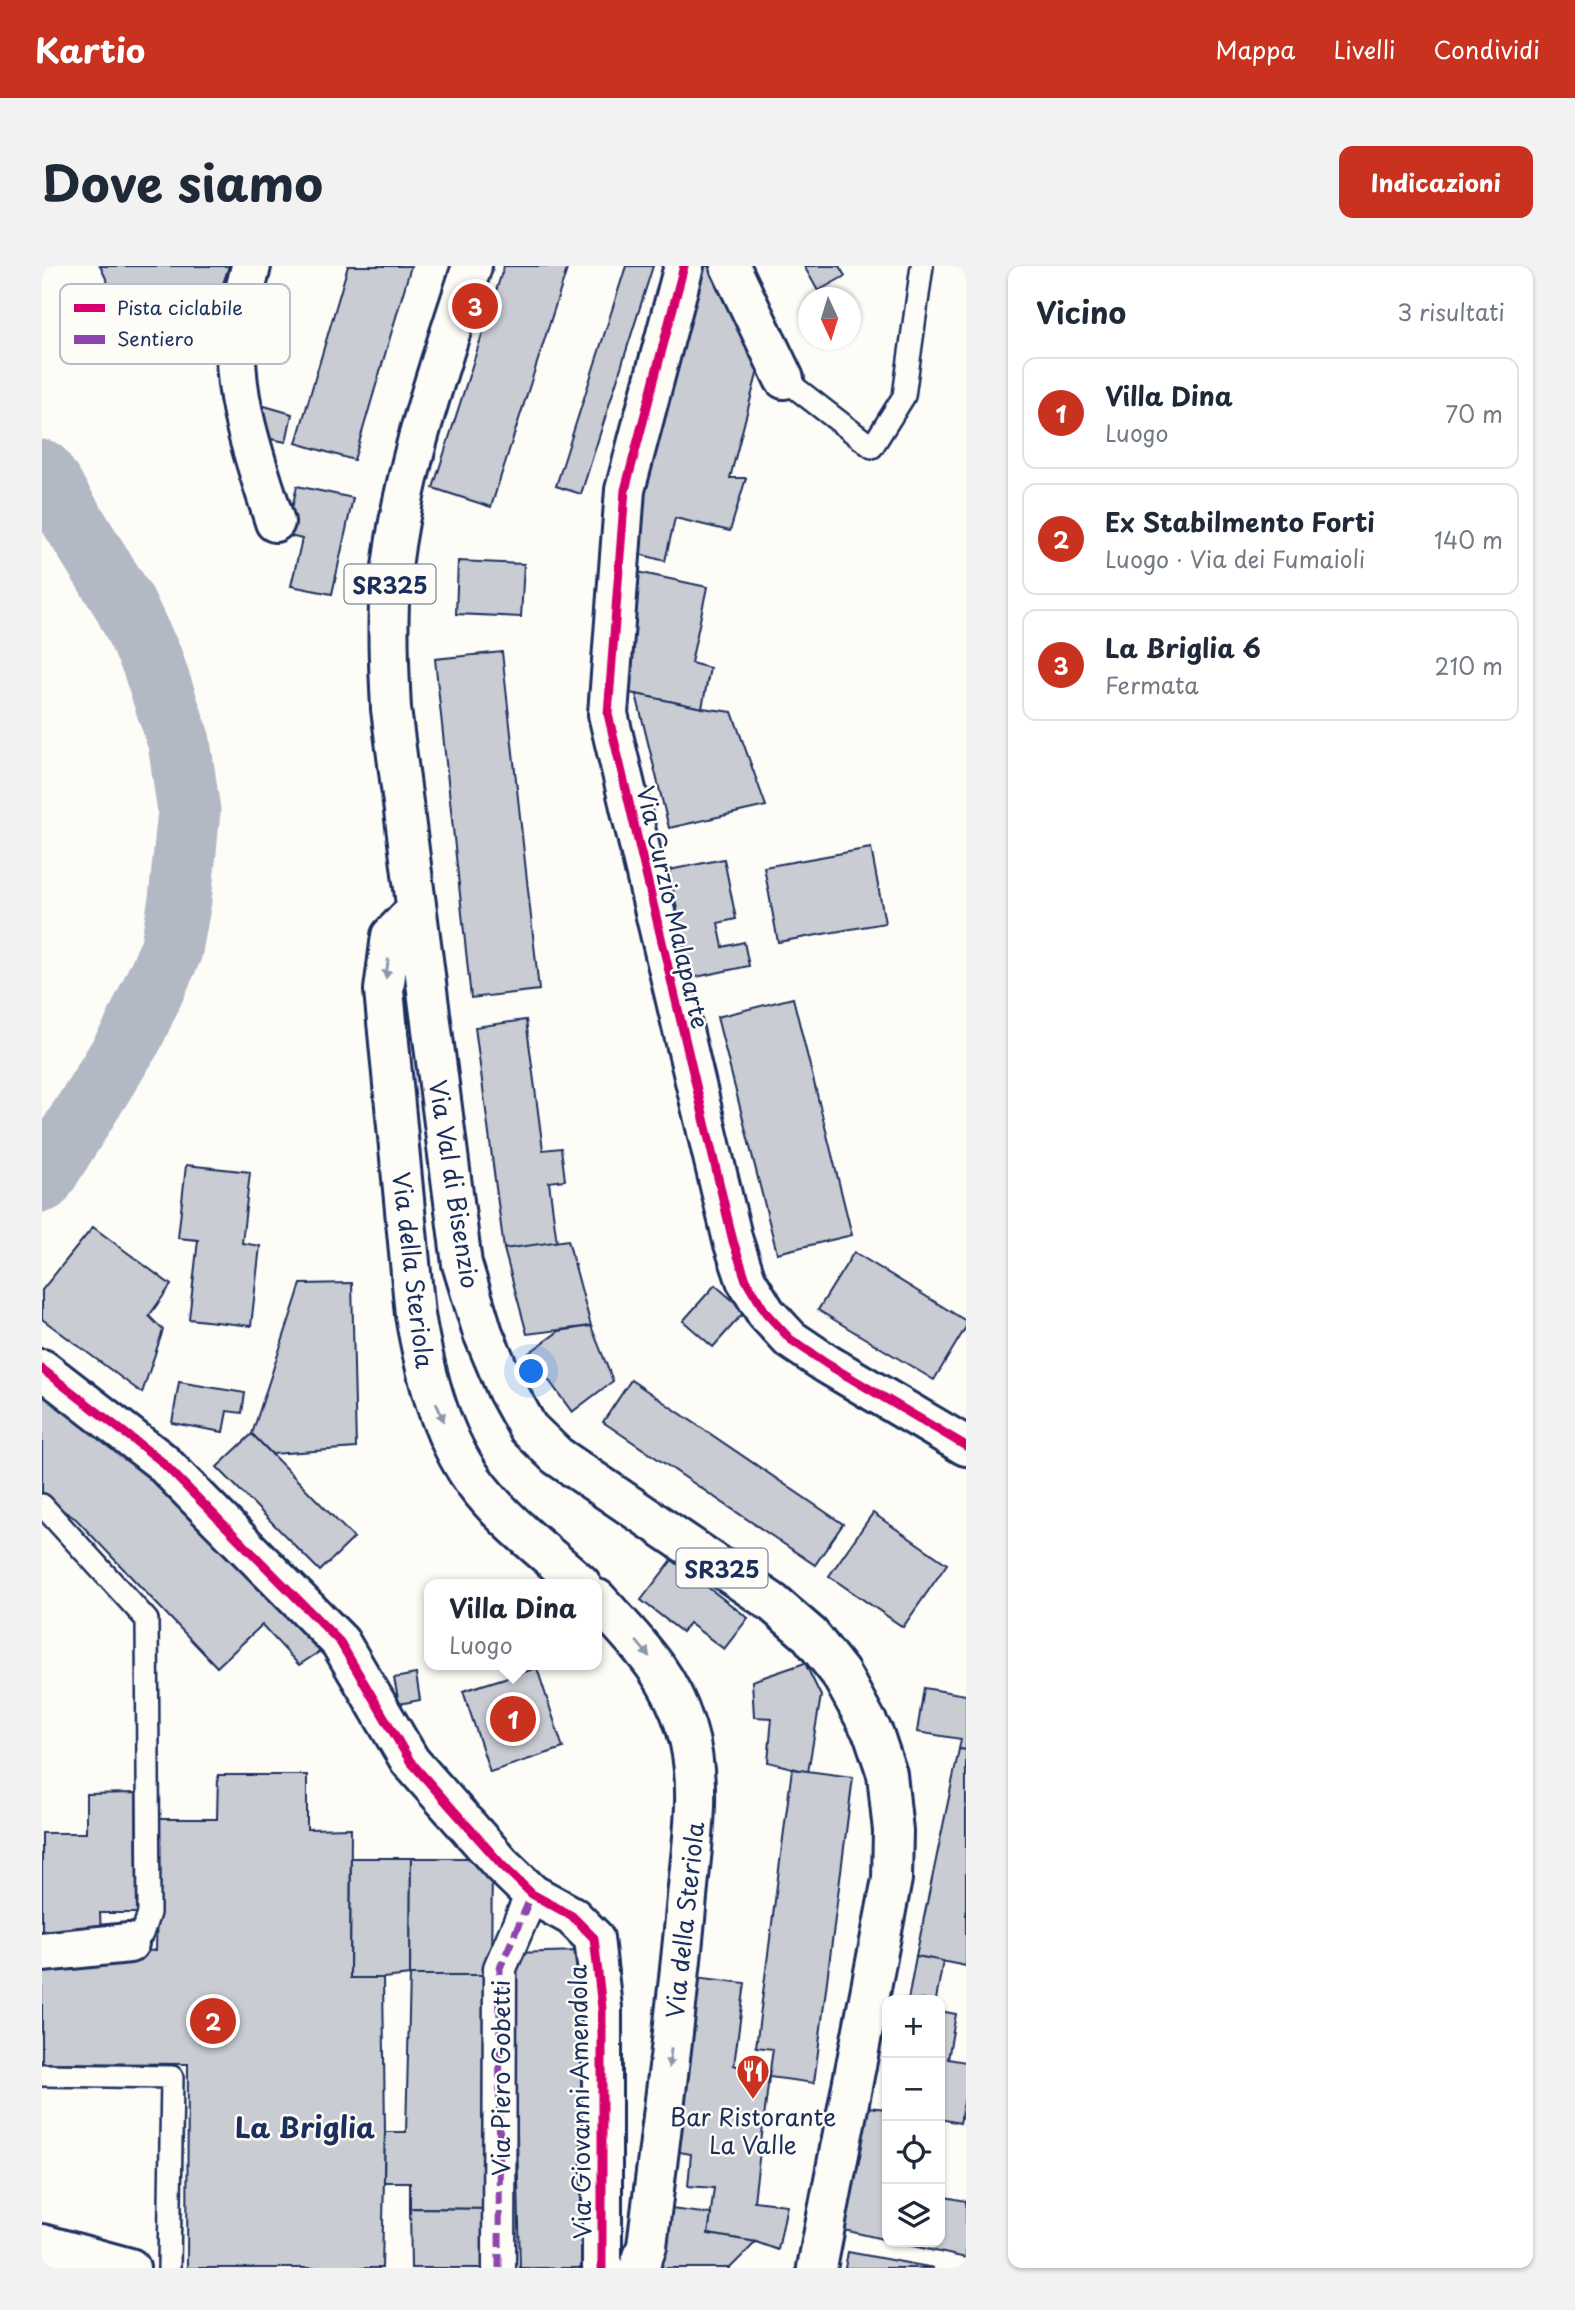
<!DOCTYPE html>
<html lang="it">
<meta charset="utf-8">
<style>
:root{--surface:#fff;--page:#f2f2f3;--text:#1f2937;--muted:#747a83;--line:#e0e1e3;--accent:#c8321e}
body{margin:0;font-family:"Playpen Sans",sans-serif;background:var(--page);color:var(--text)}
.controls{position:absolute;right:21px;bottom:21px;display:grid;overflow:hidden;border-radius:14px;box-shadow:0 2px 5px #0004}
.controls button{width:63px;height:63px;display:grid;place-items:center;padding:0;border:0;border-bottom:2px solid var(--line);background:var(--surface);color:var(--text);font:35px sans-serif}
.compass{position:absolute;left:756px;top:21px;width:63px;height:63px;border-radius:50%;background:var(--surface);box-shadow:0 2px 5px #0004;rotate:176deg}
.you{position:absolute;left:490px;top:1106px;width:24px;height:24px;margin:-18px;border:5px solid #fff;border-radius:50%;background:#1a73e8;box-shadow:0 0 0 10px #1a73e833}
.badge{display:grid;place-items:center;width:46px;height:46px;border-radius:50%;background:var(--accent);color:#fff;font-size:23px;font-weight:700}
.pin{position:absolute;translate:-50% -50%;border:4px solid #fff;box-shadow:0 2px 7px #0006}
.popup{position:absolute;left:382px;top:1313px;width:178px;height:91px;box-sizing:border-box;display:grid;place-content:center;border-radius:14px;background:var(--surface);filter:drop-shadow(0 2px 5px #0005);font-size:23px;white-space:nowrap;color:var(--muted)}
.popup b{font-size:26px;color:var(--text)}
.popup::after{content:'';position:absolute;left:50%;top:100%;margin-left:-14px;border:14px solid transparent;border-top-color:var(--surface)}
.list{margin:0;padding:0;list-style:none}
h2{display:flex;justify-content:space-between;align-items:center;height:91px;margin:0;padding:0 28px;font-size:30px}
h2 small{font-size:23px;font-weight:400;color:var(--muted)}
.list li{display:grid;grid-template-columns:46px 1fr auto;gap:21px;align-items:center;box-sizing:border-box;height:112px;margin:0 14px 14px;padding:0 14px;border:2px solid var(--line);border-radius:14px}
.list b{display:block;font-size:26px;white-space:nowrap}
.list p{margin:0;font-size:23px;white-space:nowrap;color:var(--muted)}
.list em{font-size:23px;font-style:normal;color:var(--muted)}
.icon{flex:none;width:38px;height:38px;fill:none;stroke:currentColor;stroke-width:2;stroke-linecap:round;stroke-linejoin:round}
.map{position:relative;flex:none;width:924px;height:2002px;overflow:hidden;border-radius:14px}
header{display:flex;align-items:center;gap:42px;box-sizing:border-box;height:98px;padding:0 35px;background:var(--accent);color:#fff}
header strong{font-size:33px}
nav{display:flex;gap:38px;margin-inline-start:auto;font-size:24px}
.intro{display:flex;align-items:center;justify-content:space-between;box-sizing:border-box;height:168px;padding:0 42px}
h1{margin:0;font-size:49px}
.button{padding:18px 32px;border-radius:14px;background:var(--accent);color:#fff;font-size:24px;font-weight:700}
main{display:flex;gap:42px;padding:0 42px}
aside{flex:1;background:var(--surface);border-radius:14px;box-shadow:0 2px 5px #0004}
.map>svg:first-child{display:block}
</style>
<header>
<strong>Kartio</strong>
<nav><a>Mappa</a><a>Livelli</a><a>Condividi</a></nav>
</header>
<div class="intro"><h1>Dove siamo</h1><a class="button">Indicazioni</a></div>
<main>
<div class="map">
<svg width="924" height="2002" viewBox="0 0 924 2002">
<rect width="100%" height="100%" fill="#fdfcf7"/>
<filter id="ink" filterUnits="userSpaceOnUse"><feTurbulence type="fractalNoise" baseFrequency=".0143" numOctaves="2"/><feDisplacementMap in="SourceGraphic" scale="14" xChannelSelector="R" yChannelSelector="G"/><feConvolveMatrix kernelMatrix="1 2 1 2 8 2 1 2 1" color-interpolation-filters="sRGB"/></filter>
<g filter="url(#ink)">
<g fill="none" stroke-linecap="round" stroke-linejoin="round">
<polyline stroke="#b3b8c5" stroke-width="63" points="0,205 82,337 110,395 137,476 147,545 138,634 129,684 90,770 0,915"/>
</g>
<g fill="#c9ccd3" stroke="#1b2f5e" stroke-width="2">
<polygon points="58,0 187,0 175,35 113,54 104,29 77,40"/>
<polygon points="306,0 369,0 312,194 254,177"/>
<polygon points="462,0 526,0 449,241 391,222"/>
<polygon points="584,0 611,0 539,228 514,220"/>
<polygon points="651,0 680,0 721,85 688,212 704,212 688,265 633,252 623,295 586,285"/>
<polygon points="762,0 797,0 803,10 776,25"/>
<polygon points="219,139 250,148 244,176 229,173 217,154"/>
<polygon points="255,220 311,232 290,328 249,320 260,273 244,269"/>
<polygon points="416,295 482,298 479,351 414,348"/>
<polygon points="591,305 665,321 649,397 668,402 660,442 578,425"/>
<polygon points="460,386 497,724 429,732 393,393"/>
<polygon points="594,428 660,442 690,446 724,540 627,562"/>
<polygon points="829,582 843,657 736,676 722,601"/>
<polygon points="682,593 694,653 676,657 681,681 702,676 707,700 649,712 627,604"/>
<polygon points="751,732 810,969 735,987 675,751"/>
<polygon points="484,754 501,884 519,882 523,914 507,916 515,977 462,983 433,761"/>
<polygon points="144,899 208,906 200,977 218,980 209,1060 147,1053 156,974 136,972"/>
<polygon points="51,961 129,1019 107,1050 121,1064 100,1127 0,1053 0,1024"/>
<polygon points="526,974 549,1060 485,1068 462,983"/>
<polygon points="812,986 924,1055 924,1061 892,1114 776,1044"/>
<polygon points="310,1017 314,1182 230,1188 210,1168 259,1018"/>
<polygon points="673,1019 703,1045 671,1081 641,1055"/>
<polygon points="549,1060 571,1115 530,1146 487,1087 517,1065"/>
<polygon points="0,1108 87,1183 280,1384 257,1399 220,1359 175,1401 34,1253 0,1231"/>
<polygon points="589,1114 801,1258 773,1299 561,1156"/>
<polygon points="137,1116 203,1127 200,1147 185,1145 181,1166 130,1157"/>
<polygon points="210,1168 312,1272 278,1305 175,1201"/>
<polygon points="831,1247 905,1298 861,1361 787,1310"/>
<polygon points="630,1294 706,1352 682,1383 647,1357 640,1366 599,1334"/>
<polygon points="763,1397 779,1430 766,1506 726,1496 730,1452 712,1451 710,1415"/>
<polygon points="495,1402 521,1482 448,1506 421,1425"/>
<polygon points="374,1408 378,1434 357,1438 352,1412"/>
<polygon points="882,1422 924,1429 924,1484 917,1483 919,1473 875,1466"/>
<polygon points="917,1483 924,1484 924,1700 874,1690"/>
<polygon points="750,1503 811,1511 772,1817 727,1811 731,1783 714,1781"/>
<polygon points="176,1509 265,1509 265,1563 309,1562 308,1712 341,1712 343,1866 340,2002 145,2002 146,1798 0,1797 0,1702 114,1684 117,1553 175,1553"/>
<polygon points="94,1527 95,1647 58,1647 59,1668 0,1668 0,1567 44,1567 44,1528"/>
<polygon points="309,1592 369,1592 368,1709 341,1712 308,1712"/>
<polygon points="369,1592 450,1592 449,1709 368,1709"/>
<polygon points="538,1685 546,2002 478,2002 471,1687"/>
<polygon points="874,1690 901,1695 894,1734 866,1734"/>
<polygon points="368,1709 449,1709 447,1943 368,1942 368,1916 342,1916 343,1866 364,1866"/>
<polygon points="645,1710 703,1717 692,1799 727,1811 712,1935 745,1939 736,1984 714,1976 666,1968 672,1922 646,1920 649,1888 621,1883"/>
<polygon points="898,1745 914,1748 906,1793 924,1796 924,1826 918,1857 898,1853"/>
<polygon points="825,1841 845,1843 845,1974 802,1964"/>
<polygon points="898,1930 924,1935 924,1992 853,1976 898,1976"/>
<polygon points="613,1941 669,1948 666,1968 714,1976 688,2002 607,2002"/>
<polygon points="368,1942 447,1943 447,2002 369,2002"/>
<polygon points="806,1986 892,2002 803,2002"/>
</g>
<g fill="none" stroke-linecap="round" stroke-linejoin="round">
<defs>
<g id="service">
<polyline points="742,113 830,181 862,130 880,0"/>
<polyline points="0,1239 105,1354 107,1647 100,1668 87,1677"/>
<polyline points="0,1809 130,1811 127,2002"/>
</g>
<polyline id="pedestrian" points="457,2002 458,1702 490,1628"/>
<g id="minor">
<path d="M209,0C205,19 198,39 196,59C186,122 214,196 233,256"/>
<polyline points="642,0 583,224 566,448 691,975 704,1014 724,1047 748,1073 785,1098 924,1180"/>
<polyline points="688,0 742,113"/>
<path d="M373,645L349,670L342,724L373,1049C383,1106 397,1166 431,1214C460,1254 503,1286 539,1318"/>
<polyline points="0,1103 119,1195 298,1376 368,1495 460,1599 490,1628 530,1650 552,1672 560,1742 560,2002"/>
<path d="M555,1333C594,1376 626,1405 644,1462C661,1516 650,1577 645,1631C635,1748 619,1864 605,1980L597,2002"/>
<polyline points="0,1686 87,1677"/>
<polyline points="0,1978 88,2002"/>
</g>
<path id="primary" d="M430,0C396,104 358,211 348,320C345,361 347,402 349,443L420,998L441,1067L465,1124L486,1162L515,1190L731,1337L768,1369L798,1407L832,1469L845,1508L851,1565L850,1613L775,2002"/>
</defs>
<use href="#service" stroke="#1b2f5e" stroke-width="26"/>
<use href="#pedestrian" stroke="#1b2f5e" stroke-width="37"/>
<use href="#minor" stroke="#1b2f5e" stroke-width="44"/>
<use href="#primary" stroke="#1b2f5e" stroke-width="44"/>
<use href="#service" stroke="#fdfcf7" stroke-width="21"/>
<use href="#pedestrian" stroke="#fdfcf7" stroke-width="32"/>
<use href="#minor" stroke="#fdfcf7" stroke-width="38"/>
<use href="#primary" stroke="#fdfcf7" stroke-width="38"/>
<polyline stroke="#8e44ad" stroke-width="7" stroke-dasharray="14 7" stroke-linecap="butt" points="457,2002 458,1702 490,1628"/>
<defs>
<g id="cycleway">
<polyline points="642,0 583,224 566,448 691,975 704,1014 724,1047 748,1073 785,1098 924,1180"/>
<polyline points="0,1103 119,1195 298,1376 368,1495 460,1599 490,1628 530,1650 552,1672 560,1742 560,2002"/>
</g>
</defs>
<use href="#cycleway" stroke="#fdfcf7" stroke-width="13"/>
<use href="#cycleway" stroke="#d6006c" stroke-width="9"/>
</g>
<defs><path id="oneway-solid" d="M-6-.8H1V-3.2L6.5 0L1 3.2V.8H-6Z" transform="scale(1.75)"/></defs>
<g fill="#8c96aa">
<use href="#oneway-solid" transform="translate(345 703) rotate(98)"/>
<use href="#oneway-solid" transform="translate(398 1146) rotate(67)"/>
<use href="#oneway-solid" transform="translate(601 1383) rotate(50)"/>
<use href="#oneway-solid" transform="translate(628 1792) rotate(97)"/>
</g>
</g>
<defs>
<symbol id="restaurant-pin" viewBox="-11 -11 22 30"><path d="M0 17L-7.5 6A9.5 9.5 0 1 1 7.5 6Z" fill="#c8321e" stroke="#fdfcf7"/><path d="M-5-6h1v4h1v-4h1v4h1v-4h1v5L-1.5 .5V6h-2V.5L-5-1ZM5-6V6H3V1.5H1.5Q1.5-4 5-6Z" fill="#fff"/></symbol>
</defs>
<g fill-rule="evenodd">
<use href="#restaurant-pin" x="692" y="1786" width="38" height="52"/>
</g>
<g text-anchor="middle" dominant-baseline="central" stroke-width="5" stroke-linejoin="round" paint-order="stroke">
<g fill="#fdfcf7" stroke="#5f6c8c" stroke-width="2">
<rect x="302.5" y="298.5" width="91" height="39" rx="5"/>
<rect x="634.5" y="1282.5" width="91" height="39" rx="5"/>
</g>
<g font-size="23" font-weight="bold" fill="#1b2f5e">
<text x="348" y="318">SR325</text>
<text x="680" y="1302">SR325</text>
</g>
<g font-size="24" fill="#1b2f5e" stroke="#fdfcf7">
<text transform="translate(632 641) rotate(77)">Via Curzio Malaparte</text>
<text transform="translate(413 918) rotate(81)">Via Val di Bisenzio</text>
<text transform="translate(372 1004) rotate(83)">Via della Steriola</text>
<text transform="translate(642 1654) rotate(-84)">Via della Steriola</text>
<text transform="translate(458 1812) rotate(-90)">Via Piero Gobetti</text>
<text transform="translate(537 1836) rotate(-91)">Via Giovanni Amendola</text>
</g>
<g font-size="24" fill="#1b2f5e" stroke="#fdfcf7">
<text x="711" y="1850">Bar Ristorante<tspan x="711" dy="28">La Valle</tspan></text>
</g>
<g font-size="28" font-weight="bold" fill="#1b2f5e" stroke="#fdfcf7">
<text x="263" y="1860">La Briglia</text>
</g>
</g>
<rect x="18" y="18" width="230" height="80" rx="10" fill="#fdfcf7" stroke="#b9bec9" stroke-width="2"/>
<rect x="32" y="38" width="31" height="8" fill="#d6006c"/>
<rect x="32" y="69" width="31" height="9" fill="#8e44ad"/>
<g font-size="19" fill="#1b2f5e">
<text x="75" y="49">Pista ciclabile</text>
<text x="75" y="80">Sentiero</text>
</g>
</svg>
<div class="controls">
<button>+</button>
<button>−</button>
<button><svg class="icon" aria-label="locate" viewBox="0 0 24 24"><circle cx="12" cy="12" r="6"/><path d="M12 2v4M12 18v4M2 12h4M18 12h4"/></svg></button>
<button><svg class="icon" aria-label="layers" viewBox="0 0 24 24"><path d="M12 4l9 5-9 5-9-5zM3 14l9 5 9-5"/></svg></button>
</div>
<svg class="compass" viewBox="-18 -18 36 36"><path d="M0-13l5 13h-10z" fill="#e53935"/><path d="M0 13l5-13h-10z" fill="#747a83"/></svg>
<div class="you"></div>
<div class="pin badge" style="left:471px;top:1453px">1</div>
<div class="popup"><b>Villa Dina</b>Luogo</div>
<div class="pin badge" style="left:171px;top:1755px">2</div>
<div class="pin badge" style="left:433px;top:40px">3</div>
</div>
<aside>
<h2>Vicino<small>3 risultati</small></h2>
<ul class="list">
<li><span class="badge">1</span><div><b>Villa Dina</b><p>Luogo</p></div><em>70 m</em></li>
<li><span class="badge">2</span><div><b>Ex Stabilmento Forti</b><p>Luogo · Via dei Fumaioli</p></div><em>140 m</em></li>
<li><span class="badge">3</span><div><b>La Briglia 6</b><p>Fermata</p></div><em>210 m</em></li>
</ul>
</aside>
</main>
